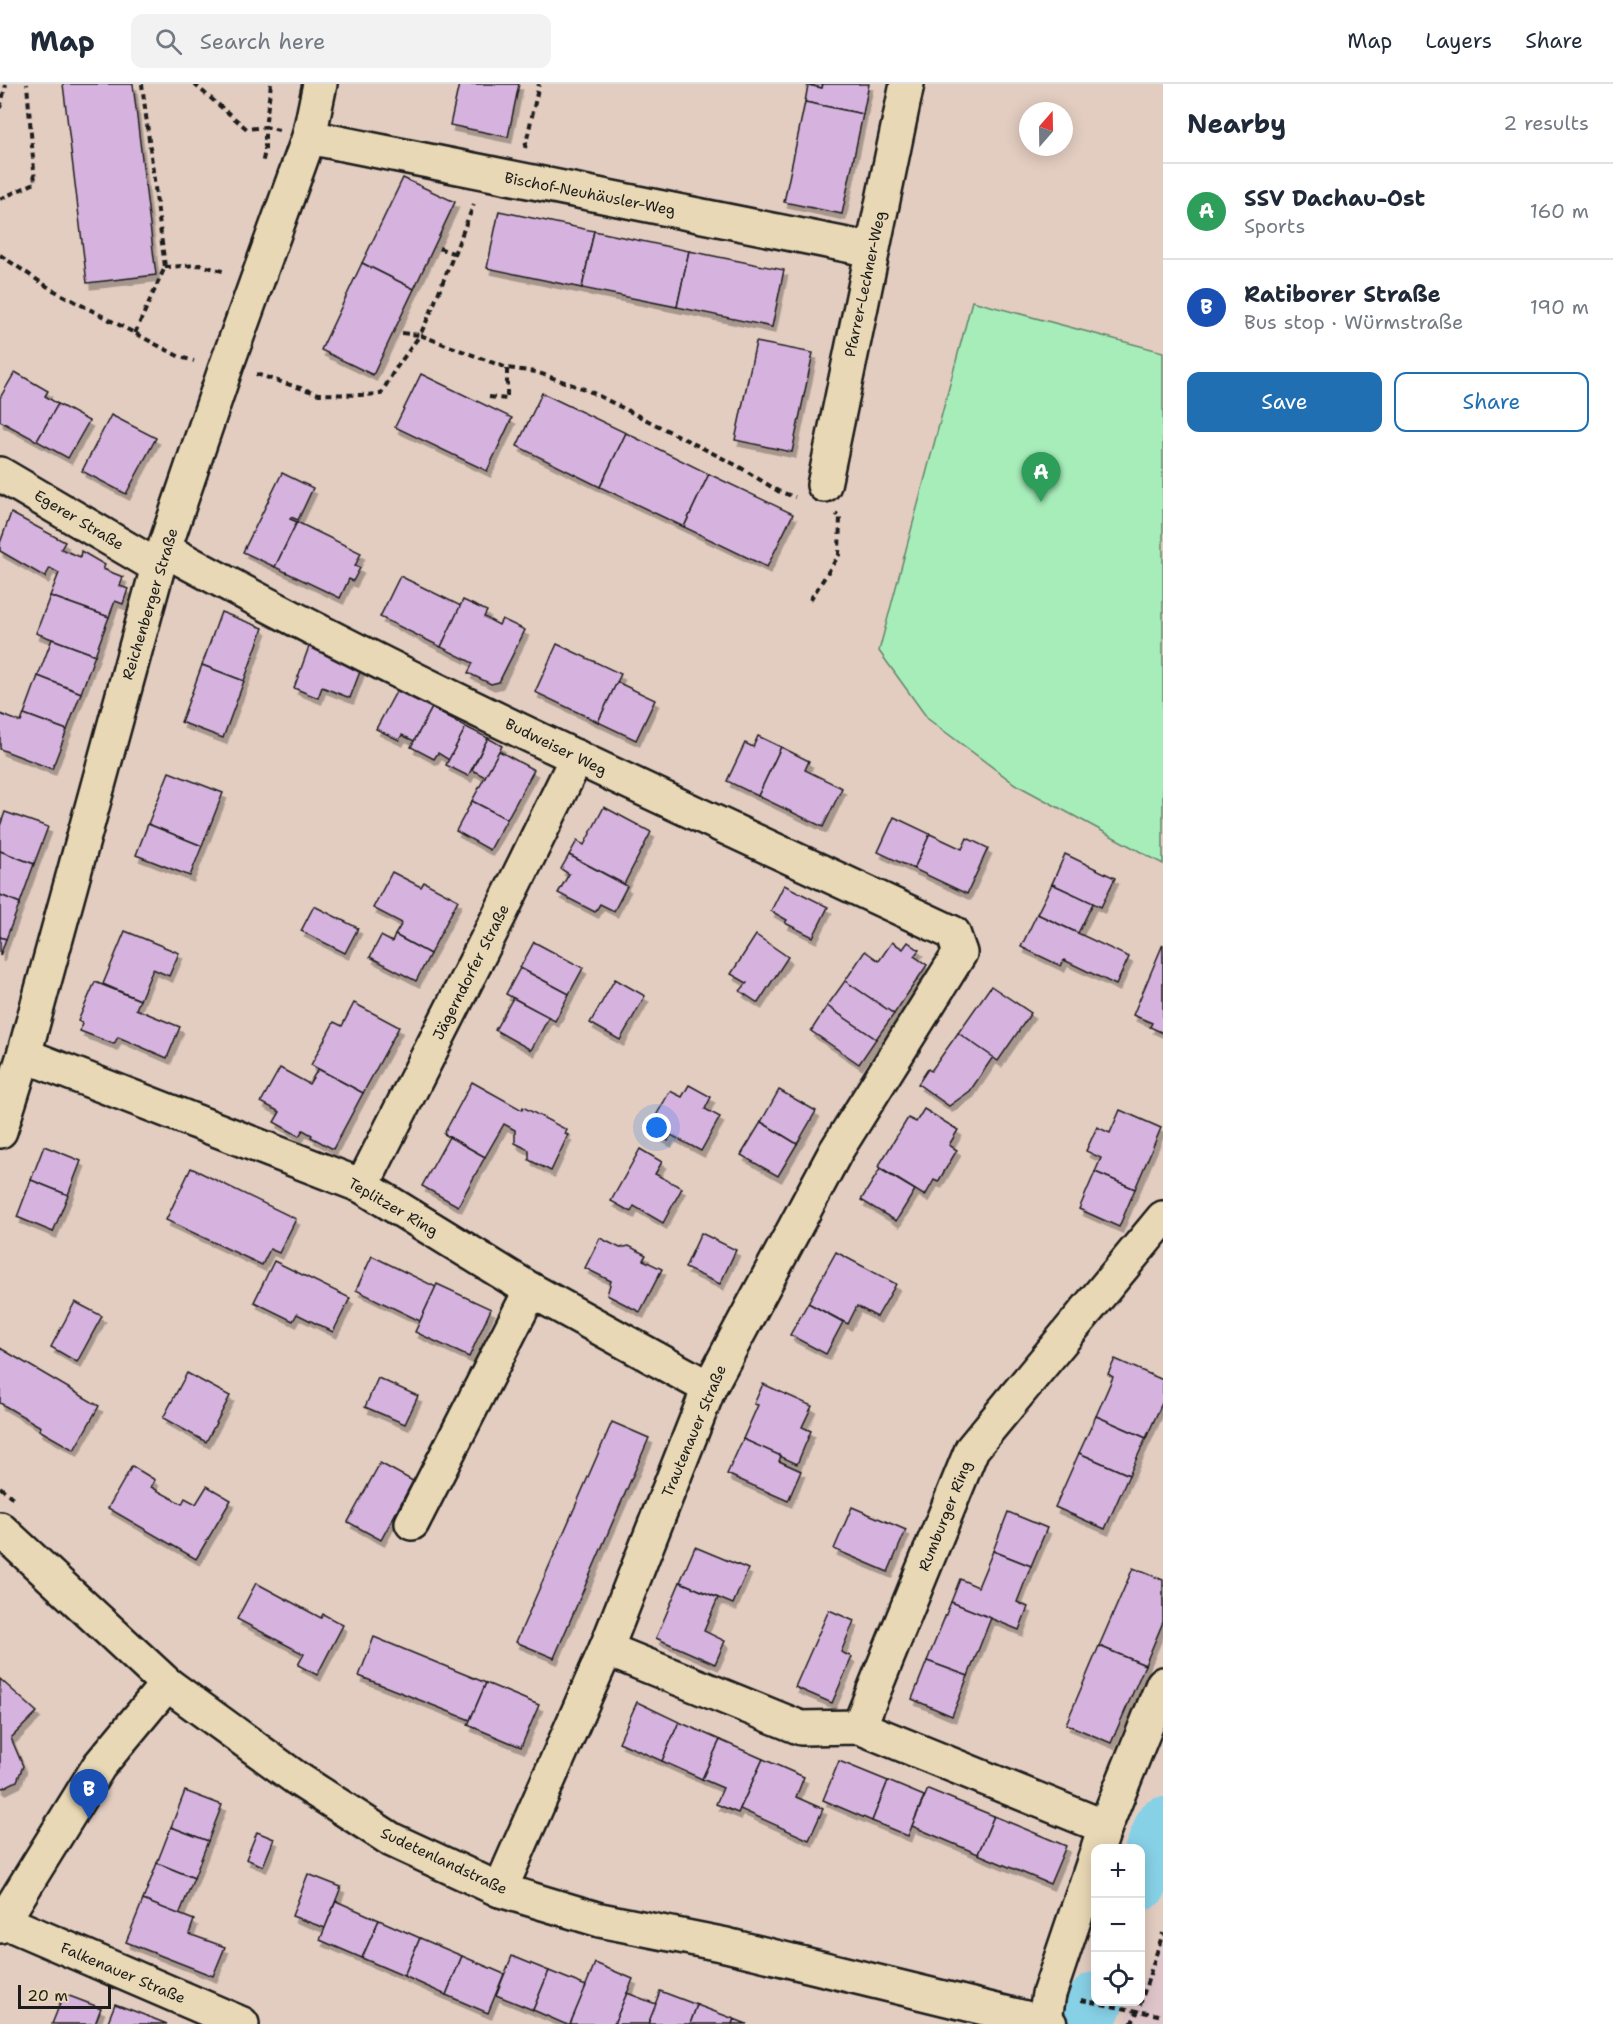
<!DOCTYPE html>
<meta charset="utf-8">
<style>
:root{--surface:#fff;--page:#f2f2f3;--text:#1f2937;--muted:#747a83;--line:#e0e1e3;--accent:#1f6fb2}
body{margin:0;font-family:"Shantell Sans",sans-serif;background:var(--page);color:var(--text)}
.controls{position:absolute;right:18px;bottom:18px;display:grid;overflow:hidden;border-radius:12px;box-shadow:0 3px 15px #0003}
.controls button{width:54px;height:54px;display:grid;place-items:center;padding:0;border:0;border-bottom:2px solid var(--line);background:var(--surface);color:var(--text);font:30px sans-serif}
.compass{position:absolute;left:1019px;top:18px;width:54px;height:54px;border-radius:50%;background:var(--surface);box-shadow:0 3px 15px #0003;rotate:20deg}
.scale{position:absolute;left:18px;bottom:15px;width:93px;box-sizing:border-box;padding-left:6px;border:3px solid #1c1c1c;border-top:0;font-size:16px;line-height:21px;white-space:nowrap;color:#1c1c1c;-webkit-text-stroke:4px #e9d8b5;paint-order:stroke}
.you{position:absolute;left:657px;top:1044px;width:21px;height:21px;margin:-15px;border:4px solid #fff;border-radius:50%;background:#1a73e8;box-shadow:0 0 0 9px #1a73e833}
.badge{display:grid;place-items:center;width:39px;height:39px;border-radius:50%;background:var(--accent);color:#fff;font-size:20px;font-weight:700}
.pin{position:absolute;translate:-50% -50px;filter:drop-shadow(0 2px 3px #0008)}
.pin::after{content:'';position:absolute;top:32px;width:21px;height:18px;background:inherit;clip-path:polygon(0 0,100% 0,50% 100%)}
.list{margin:0;padding:0;list-style:none}
h2{display:flex;justify-content:space-between;align-items:center;height:78px;margin:0;padding:0 24px;font-size:26px}
h2 small{font-size:20px;font-weight:400;color:var(--muted)}
.list li{display:grid;grid-template-columns:39px 1fr auto;gap:18px;align-items:center;box-sizing:border-box;height:96px;padding:0 24px;border-top:2px solid var(--line)}
.list b{display:block;font-size:22px;white-space:nowrap}
.list p{margin:0;font-size:20px;white-space:nowrap;color:var(--muted)}
.list em{font-size:20px;font-style:normal;color:var(--muted)}
.actions{display:flex;gap:12px;padding:18px 24px}
.actions a{flex:1;padding:14px 0;border:2px solid var(--accent);border-radius:12px;text-align:center;font-size:21px;color:var(--accent)}
.actions .main{background:var(--accent);color:#fff}
.icon{flex:none;width:33px;height:33px;fill:none;stroke:currentColor;stroke-width:2;stroke-linecap:round;stroke-linejoin:round}
.map{position:relative;flex:none;width:1163px;height:1940px;overflow:hidden}
header{display:flex;align-items:center;gap:36px;box-sizing:border-box;height:84px;padding:0 30px;background:var(--surface);border-bottom:2px solid var(--line)}
header strong{font-size:28px}
nav{display:flex;gap:33px;margin-inline-start:auto;font-size:21px}
.search{width:420px;height:54px;background:var(--page);display:flex;align-items:center;gap:15px;box-sizing:border-box;padding:0 21px;border-radius:12px;color:var(--muted);font-size:22px}
main{display:flex}
aside{flex:1;background:var(--surface)}
.map>svg:first-child{display:block}
</style>
<header>
<strong>Map</strong>
<div class="search"><svg class="icon" aria-label="search" viewBox="0 0 24 24"><circle cx="10" cy="10" r="6"/><path d="M15 15l6 6"/></svg>Search here</div>
<nav><a>Map</a><a>Layers</a><a>Share</a></nav>
</header>
<main>
<div class="map">
<svg width="1163" height="1940" viewBox="0 0 1163 1940">
<defs>
<filter id="shadow"><feDropShadow dx="3.5" dy="6" stdDeviation="0" flood-color="#0004"/></filter>
</defs>
<rect width="100%" height="100%" fill="#e3cdc1"/>
<filter id="ink" filterUnits="userSpaceOnUse"><feTurbulence type="fractalNoise" baseFrequency=".0167" numOctaves="2"/><feDisplacementMap in="SourceGraphic" scale="12" xChannelSelector="R" yChannelSelector="G"/><feConvolveMatrix kernelMatrix="1 2 1 2 8 2 1 2 1" color-interpolation-filters="sRGB"/></filter>
<g filter="url(#ink)">
<polygon fill="#dfc5ca" points="1163,1852 1163,1940 1123,1940 1133,1918 1140,1918 1141,1901"/>
<polygon fill="#a7edba" stroke="#62846b" stroke-width="1.5" points="972,217 1163,268 1163,780 1015,700 928,635 879,567"/>
<g fill="none" stroke-linecap="round" stroke-linejoin="round">
<g stroke="#87d1e7" stroke-width="56">
<polyline points="1140,1799 1163,1741"/>
<polyline points="1086,1940 1096,1916"/>
</g>
</g>
<g fill="#d6b3de" stroke="#1c1c1c" stroke-width="1.5" filter="url(#shadow)">
<polygon points="63,0 133,0 156,191 87,199"/>
<polygon points="459,0 519,0 508,53 450,41"/>
<polygon points="803,0 823,0 822,4"/>
<polygon points="823,0 869,0 863,30 805,18 808,1 822,4"/>
<polygon points="805,18 863,30 842,130 784,118"/>
<polygon points="403,94 455,118 414,205 362,179"/>
<polygon points="499,127 594,147 582,204 487,184"/>
<polygon points="594,147 689,167 677,223 582,204"/>
<polygon points="689,167 784,186 772,243 677,223"/>
<polygon points="362,179 414,205 373,291 321,266"/>
<polygon points="756,258 813,269 792,368 735,356"/>
<polygon points="15,288 48,307 45,312 58,320 37,357 0,337 0,314"/>
<polygon points="421,290 512,334 487,387 395,343"/>
<polygon points="542,309 626,349 600,403 517,362"/>
<polygon points="58,320 89,337 68,374 37,357"/>
<polygon points="111,331 156,354 126,410 82,387"/>
<polygon points="626,349 709,390 684,443 600,403"/>
<polygon points="282,389 313,404 298,436 291,433 290,435 297,438 275,483 243,468"/>
<polygon points="709,390 793,430 767,483 684,443"/>
<polygon points="11,429 65,458 61,465 80,473 81,467 105,481 103,485 123,493 120,502 128,505 123,520 115,517 109,533 50,512 59,489 50,484 45,493 0,467 0,459"/>
<polygon points="297,438 361,469 355,482 360,484 353,497 349,495 340,514 275,483"/>
<polygon points="400,492 461,522 441,563 380,533"/>
<polygon points="50,512 109,533 95,571 36,549"/>
<polygon points="463,516 487,527 484,533 499,541 502,535 525,546 499,598 491,600 468,589 473,579 441,563"/>
<polygon points="221,528 263,544 244,597 202,581"/>
<polygon points="52,555 95,571 81,609 38,592"/>
<polygon points="311,557 364,577 350,614 322,603 318,614 294,604"/>
<polygon points="557,560 621,590 598,638 535,608"/>
<polygon points="202,581 244,597 223,654 181,638"/>
<polygon points="38,592 81,609 67,646 24,630"/>
<polygon points="617,598 655,616 636,656 598,638"/>
<polygon points="397,606 432,624 414,657 402,651 399,656 376,645"/>
<polygon points="432,624 466,643 449,676 438,669 434,675 411,663"/>
<polygon points="0,630 21,638 24,630 67,646 52,685 0,665"/>
<polygon points="466,643 488,654 468,692 446,681"/>
<polygon points="758,652 781,663 758,712 727,697 745,659 753,663"/>
<polygon points="488,654 502,662 485,693 472,686"/>
<polygon points="781,663 809,677 805,686 842,704 823,743 758,712"/>
<polygon points="499,667 534,686 507,735 472,717"/>
<polygon points="169,688 223,709 202,762 148,740"/>
<polygon points="472,717 507,735 490,766 456,747"/>
<polygon points="604,723 651,748 624,800 569,771 577,757 584,761"/>
<polygon points="5,728 48,743 34,780 0,767 0,742"/>
<polygon points="894,733 930,750 914,785 878,768"/>
<polygon points="148,740 202,762 190,792 136,771"/>
<polygon points="930,750 962,765 967,754 988,764 967,810 914,785"/>
<polygon points="0,767 34,780 20,819 0,811"/>
<polygon points="1065,770 1115,794 1101,823 1052,800"/>
<polygon points="569,771 627,802 614,827 600,820 595,828 558,809 569,790 561,785"/>
<polygon points="392,788 421,803 424,798 458,816 430,870 395,851 402,839 373,824"/>
<polygon points="1052,800 1093,819 1078,849 1037,830"/>
<polygon points="784,801 828,823 813,853 785,839 787,836 771,827"/>
<polygon points="0,811 20,819 6,855 0,853"/>
<polygon points="314,822 358,844 345,869 301,847"/>
<polygon points="1037,830 1129,873 1116,901 1064,876 1061,882 1021,863"/>
<polygon points="125,847 179,869 169,892 153,885 140,916 103,900"/>
<polygon points="395,851 430,870 416,897 370,873 381,852 392,858"/>
<polygon points="756,851 788,873 758,919 740,907 747,899 731,890"/>
<polygon points="0,853 6,855 0,872"/>
<polygon points="534,858 583,884 569,910 520,884"/>
<polygon points="892,858 903,865 908,858 919,866 914,872 927,881 894,930 845,897 865,867 879,877"/>
<polygon points="1163,860 1163,949 1150,943 1152,939 1133,931"/>
<polygon points="520,884 569,910 555,937 506,910"/>
<polygon points="615,895 645,912 620,956 590,939"/>
<polygon points="845,897 894,930 876,955 827,922"/>
<polygon points="95,898 140,916 136,925 180,943 167,974 118,953 114,960 80,947 82,939 78,937"/>
<polygon points="991,902 1031,929 998,977 958,949"/>
<polygon points="513,914 549,933 531,966 495,946"/>
<polygon points="354,919 399,943 363,1009 311,981 334,938 342,942"/>
<polygon points="827,922 876,955 859,980 811,947"/>
<polygon points="958,949 993,973 970,1007 949,1022 918,1000 928,985 931,987"/>
<polygon points="280,984 309,1000 318,985 363,1009 333,1065 311,1053 312,1051 303,1046 299,1052 274,1038 280,1028 261,1018"/>
<polygon points="472,998 522,1026 523,1023 567,1046 565,1050 568,1051 551,1087 529,1076 529,1066 515,1059 515,1046 504,1040 485,1073 444,1050"/>
<polygon points="689,1001 711,1013 705,1025 720,1033 701,1067 671,1051 668,1057 648,1046 670,1007 682,1013"/>
<polygon points="779,1006 816,1027 797,1060 761,1038"/>
<polygon points="924,1025 958,1046 949,1061 957,1066 938,1098 934,1096 925,1112 878,1083 908,1034 916,1038"/>
<polygon points="1120,1026 1161,1044 1135,1105 1095,1088 1101,1074 1086,1067 1097,1043 1110,1049"/>
<polygon points="761,1038 797,1060 778,1092 741,1071"/>
<polygon points="449,1053 485,1073 458,1122 422,1102"/>
<polygon points="44,1062 81,1077 68,1111 31,1096"/>
<polygon points="640,1065 662,1078 655,1090 682,1104 663,1139 634,1122 631,1128 611,1117"/>
<polygon points="191,1084 296,1135 279,1169 270,1165 262,1181 166,1136"/>
<polygon points="880,1085 915,1106 896,1137 861,1116"/>
<polygon points="1095,1088 1135,1105 1119,1143 1079,1125"/>
<polygon points="31,1096 68,1111 53,1148 17,1133"/>
<polygon points="701,1149 736,1166 720,1200 685,1184"/>
<polygon points="600,1154 620,1164 629,1162 646,1171 643,1176 662,1185 640,1228 607,1211 611,1197 585,1184"/>
<polygon points="836,1168 896,1200 877,1233 857,1222 848,1240 808,1219"/>
<polygon points="372,1172 436,1203 420,1237 356,1206"/>
<polygon points="274,1177 350,1214 333,1248 297,1230 293,1237 254,1218"/>
<polygon points="437,1200 491,1225 469,1273 415,1248"/>
<polygon points="75,1218 102,1232 77,1278 51,1263"/>
<polygon points="808,1219 843,1238 826,1270 790,1251"/>
<polygon points="0,1264 99,1322 74,1366 39,1346 41,1343 0,1319"/>
<polygon points="1115,1275 1163,1296 1163,1317 1146,1354 1096,1332 1113,1293 1108,1290"/>
<polygon points="187,1289 230,1312 206,1358 163,1334"/>
<polygon points="378,1294 418,1312 405,1340 365,1323"/>
<polygon points="763,1300 812,1322 802,1343 811,1347 797,1380 743,1355 758,1321 754,1320"/>
<polygon points="1096,1332 1146,1354 1129,1391 1079,1369"/>
<polygon points="612,1338 649,1354 554,1574 516,1558"/>
<polygon points="743,1355 781,1372 779,1377 801,1387 788,1417 727,1390"/>
<polygon points="1079,1369 1129,1391 1105,1445 1055,1423"/>
<polygon points="380,1379 413,1397 381,1456 348,1438"/>
<polygon points="132,1382 155,1396 151,1403 182,1420 185,1414 196,1420 207,1402 231,1416 196,1475 108,1424"/>
<polygon points="852,1423 906,1446 888,1488 834,1465"/>
<polygon points="1008,1428 1047,1444 1031,1482 993,1467"/>
<polygon points="695,1463 748,1485 733,1520 680,1498"/>
<polygon points="993,1467 1031,1482 1017,1518 1028,1523 1019,1546 951,1518 960,1495 978,1503"/>
<polygon points="1133,1484 1163,1496 1163,1538 1145,1581 1099,1562"/>
<polygon points="680,1498 718,1514 704,1547 725,1557 715,1580 656,1554"/>
<polygon points="256,1499 321,1534 323,1530 343,1541 317,1591 298,1581 304,1570 237,1535"/>
<polygon points="951,1518 991,1534 968,1592 927,1577"/>
<polygon points="829,1526 854,1537 841,1568 852,1573 832,1619 795,1603"/>
<polygon points="374,1553 486,1599 470,1636 359,1592"/>
<polygon points="1099,1562 1145,1581 1111,1659 1066,1640"/>
<polygon points="927,1577 968,1592 952,1632 912,1615"/>
<polygon points="0,1595 37,1628 11,1654 23,1682 17,1697 3,1704 0,1703"/>
<polygon points="486,1599 539,1621 521,1663 468,1641"/>
<polygon points="637,1618 679,1638 662,1677 619,1658"/>
<polygon points="679,1638 720,1656 702,1695 662,1677"/>
<polygon points="720,1656 763,1675 738,1729 716,1720 723,1704 702,1695"/>
<polygon points="763,1675 804,1693 796,1713 823,1725 809,1756 740,1725"/>
<polygon points="839,1677 888,1697 872,1737 823,1716"/>
<polygon points="888,1697 924,1712 908,1752 872,1737"/>
<polygon points="928,1705 994,1732 978,1770 912,1742"/>
<polygon points="185,1707 222,1721 208,1757 171,1743"/>
<polygon points="994,1732 1066,1762 1050,1800 978,1770"/>
<polygon points="171,1743 208,1757 194,1794 157,1779"/>
<polygon points="257,1748 274,1755 263,1782 246,1775"/>
<polygon points="157,1779 194,1794 179,1831 143,1816"/>
<polygon points="308,1790 341,1803 325,1844 292,1832"/>
<polygon points="143,1816 194,1836 189,1850 225,1863 213,1892 126,1858"/>
<polygon points="336,1817 379,1836 362,1874 320,1856"/>
<polygon points="379,1836 420,1854 404,1892 362,1874"/>
<polygon points="420,1854 462,1872 446,1911 404,1892"/>
<polygon points="462,1872 504,1890 488,1929 446,1911"/>
<polygon points="512,1872 549,1887 533,1926 496,1911"/>
<polygon points="595,1879 633,1895 614,1940 570,1940"/>
<polygon points="549,1887 586,1902 570,1940 565,1940 533,1926"/>
<polygon points="660,1907 697,1921 690,1940 648,1940"/>
<polygon points="627,1909 656,1920 648,1940 614,1940"/>
<polygon points="64,1910 101,1924 95,1940 52,1940"/>
<polygon points="115,1920 134,1927 167,1940 107,1940"/>
<polygon points="697,1921 734,1935 732,1940 690,1940"/>
<polygon points="734,1935 747,1940 732,1940"/>
</g>
<g fill="none" stroke-linecap="round" stroke-linejoin="round">
<defs>
<g id="minor">
<polyline points="309,53 872,166"/>
<polyline points="0,390 158,483"/>
<polyline points="824,401 907,0"/>
<path d="M165,466C421,606 688,725 953,849L960,869L836,1067L709,1304L606,1565L500,1806"/>
<polyline points="24,971 362,1102 531,1206 709,1304"/>
<polyline points="0,1047 24,971 158,483 227,280 309,53 320,0"/>
<polyline points="362,1102 500,830 577,673"/>
<polyline points="412,1439 531,1206"/>
<polyline points="0,1445 167,1600 296,1694 392,1756 500,1806 600,1836 726,1861 1050,1940"/>
<polyline points="606,1565 801,1644 859,1643 1105,1743 1098,1764"/>
<polyline points="859,1643 972,1365 1163,1134"/>
<polyline points="1105,1743 1163,1600"/>
<polyline points="3,1837 242,1940"/>
<polyline points="0,1842 99,1682 167,1600"/>
<polyline points="1044,1940 1049,1910 1096,1771"/>
</g>
</defs>
<use href="#minor" stroke="#1c1c1c" stroke-width="38"/>
<g stroke="#1c1c1c" stroke-width="4" stroke-dasharray="6 4.5" stroke-linecap="butt">
<polyline points="194,0 247,45 265,43 265,67 262,80"/>
<polyline points="271,0 265,43 279,46"/>
<polyline points="0,24 6,0"/>
<polyline points="525,64 539,0"/>
<polyline points="0,115 35,99 27,0"/>
<polyline points="439,164 453,169"/>
<polyline points="0,171 51,205 180,273 194,277"/>
<polyline points="165,183 200,181 226,188"/>
<polyline points="135,249 165,183 142,0"/>
<polyline points="402,249 420,251 430,230 474,120"/>
<polyline points="256,290 319,310 361,311 381,310 394,287 420,251 507,284 536,288 587,306 738,382 778,407 795,413"/>
<polyline points="489,313 507,315 507,284"/>
<polyline points="810,516 839,471 840,432 836,430"/>
<polyline points="0,1403 14,1415"/>
<polyline points="1081,1916 1163,1932"/>
<polyline points="1131,1940 1138,1927 1163,1849"/>
</g>
<use href="#minor" stroke="#e9d8b5" stroke-width="33"/>
</g>
</g>
<g text-anchor="middle" dominant-baseline="central" stroke-width="4.5" stroke-linejoin="round" paint-order="stroke">
<g font-size="15" fill="#1c1c1c" stroke="#e9d8b5">
<text transform="translate(590 110) rotate(11)">Bischof-Neuhäusler-Weg</text>
<text transform="translate(865 200) rotate(-78)">Pfarrer-Lechner-Weg</text>
<text transform="translate(79 436) rotate(31)">Egerer Straße</text>
<text transform="translate(150 520) rotate(-73)">Reichenberger Straße</text>
<text transform="translate(556 663) rotate(26)">Budweiser Weg</text>
<text transform="translate(471 888) rotate(-63)">Jägerndorfer Straße</text>
<text transform="translate(393 1123) rotate(30)">Teplitzer Ring</text>
<text transform="translate(694 1347) rotate(-67)">Trautenauer Straße</text>
<text transform="translate(945 1432) rotate(-68)">Rumburger Ring</text>
<text transform="translate(444 1777) rotate(25)">Sudetenlandstraße</text>
<text transform="translate(123 1889) rotate(23)">Falkenauer Straße</text>
</g>
</g>
</svg>
<div class="controls">
<button>+</button>
<button>−</button>
<button><svg class="icon" aria-label="locate" viewBox="0 0 24 24"><circle cx="12" cy="12" r="6"/><path d="M12 2v4M12 18v4M2 12h4M18 12h4"/></svg></button>
</div>
<svg class="compass" viewBox="-18 -18 36 36"><path d="M0-13l5 13h-10z" fill="#e53935"/><path d="M0 13l5-13h-10z" fill="#747a83"/></svg>
<div class="scale">20 m</div>
<div class="you"></div>
<div class="pin badge" style="left:1041px;top:418px;background:#2e9e5b">A</div>
<div class="pin badge" style="left:89px;top:1735px;background:#1a4fb4">B</div>
</div>
<aside>
<h2>Nearby<small>2 results</small></h2>
<ul class="list">
<li><span class="badge" style="background:#2e9e5b">A</span><div><b>SSV Dachau-Ost</b><p>Sports</p></div><em>160 m</em></li>
<li><span class="badge" style="background:#1a4fb4">B</span><div><b>Ratiborer Straße</b><p>Bus stop · Würmstraße</p></div><em>190 m</em></li>
</ul>
<div class="actions"><a class="main">Save</a><a>Share</a></div>
</aside>
</main>
